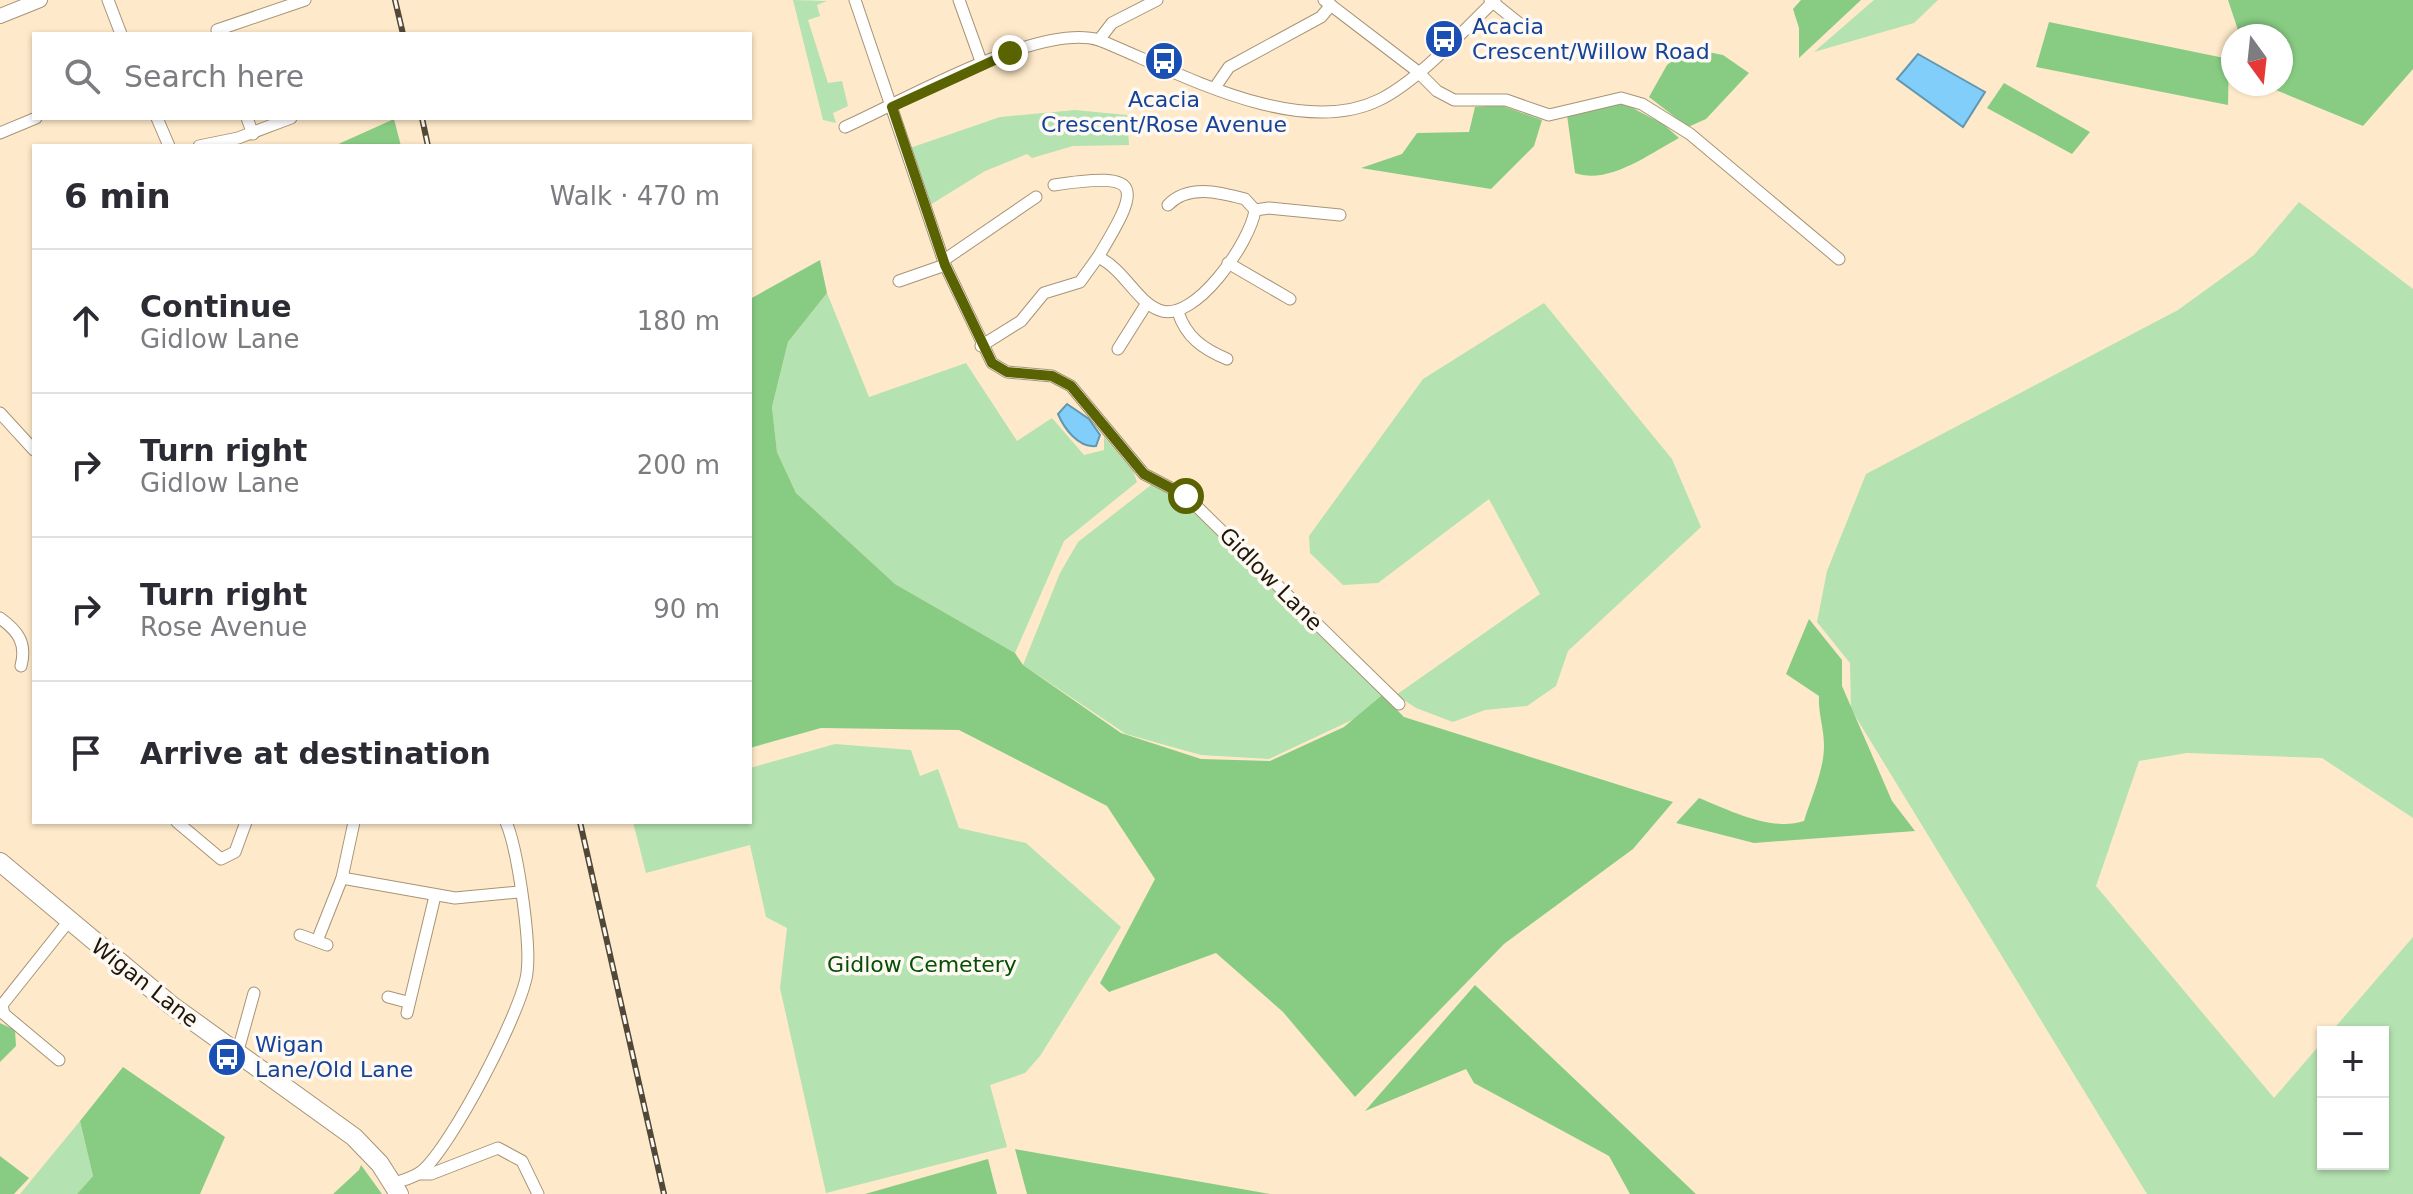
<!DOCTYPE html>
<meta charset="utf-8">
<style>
:root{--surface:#fff;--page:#f7f7f7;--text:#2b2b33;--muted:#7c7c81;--line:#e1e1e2}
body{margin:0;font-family:"DejaVu Sans",sans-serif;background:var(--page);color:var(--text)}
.controls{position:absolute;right:24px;bottom:24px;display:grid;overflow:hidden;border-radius:0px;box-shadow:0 2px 6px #0004}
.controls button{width:72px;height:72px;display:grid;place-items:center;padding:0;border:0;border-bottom:2px solid var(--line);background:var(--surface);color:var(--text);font:40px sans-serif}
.compass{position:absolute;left:2221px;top:24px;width:72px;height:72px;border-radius:50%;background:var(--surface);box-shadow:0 2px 6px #0004;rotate:165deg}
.stop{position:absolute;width:24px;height:24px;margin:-18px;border:6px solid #5a6301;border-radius:50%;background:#fff}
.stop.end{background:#5a6301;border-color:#fff;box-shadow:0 2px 8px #0008}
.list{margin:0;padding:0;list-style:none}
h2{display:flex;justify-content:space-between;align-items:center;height:104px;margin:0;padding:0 32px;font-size:34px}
h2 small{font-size:26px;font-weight:400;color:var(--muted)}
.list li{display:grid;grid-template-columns:52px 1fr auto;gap:24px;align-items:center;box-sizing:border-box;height:144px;padding:0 32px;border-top:2px solid var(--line)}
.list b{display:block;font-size:30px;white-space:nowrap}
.list p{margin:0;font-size:26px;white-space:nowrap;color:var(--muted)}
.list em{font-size:26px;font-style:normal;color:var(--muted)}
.icon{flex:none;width:44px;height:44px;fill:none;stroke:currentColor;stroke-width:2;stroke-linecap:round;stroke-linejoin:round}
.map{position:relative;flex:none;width:2413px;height:1194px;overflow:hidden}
.search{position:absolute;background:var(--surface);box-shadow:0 2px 6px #0004;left:32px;top:32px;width:720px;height:88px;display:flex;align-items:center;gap:20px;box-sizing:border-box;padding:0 28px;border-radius:0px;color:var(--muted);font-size:30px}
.panel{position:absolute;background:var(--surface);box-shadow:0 2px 6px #0004;left:32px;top:144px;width:720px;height:680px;border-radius:0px}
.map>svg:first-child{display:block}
</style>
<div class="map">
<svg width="2413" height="1194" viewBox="0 0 2413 1194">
<rect width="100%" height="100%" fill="#feeaca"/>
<g fill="#b4e2b0">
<polygon points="793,0 827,1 817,5 820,16 808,20 828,83 842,81 848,106 833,113 836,123 823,120"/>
<polygon points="1874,0 1938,0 1914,23 1814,52"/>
<polygon points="1075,110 1127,115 1129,145 1073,146 1032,158 1027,154 985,171 930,205 910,148 1000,117"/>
<polygon points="2299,202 2413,289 2413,818 2322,758 2187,753 2139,761 2096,886 2274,1098 2323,1041 2323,1164 2383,1164 2383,1032 2331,1032 2413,937 2413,1194 2147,1194 1851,709 1850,663 1817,622 1827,571 1866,474 2178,310 2254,255"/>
<polygon points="827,293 869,397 966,363 1017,441 1052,418 1084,455 1104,450 1104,437 1133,471 1137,482 1064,541 1015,653 895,584 796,493 777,452 772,407 788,342"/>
<polygon points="1544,303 1672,459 1701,527 1568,651 1556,686 1527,706 1485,710 1453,722 1416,708 1396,695 1540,594 1489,499 1378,583 1343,585 1310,553 1309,536 1423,379"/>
<polygon points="1151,485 1163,485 1179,496 1382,695 1354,719 1269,759 1201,755 1126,734 1023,665 1060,573 1078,542"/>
<polygon points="835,744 911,750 920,776 938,769 959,828 1026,843 1121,927 1040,1056 1025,1073 990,1085 1007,1147 826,1193 780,988 787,928 766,917 750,845 646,873 633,822 750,822 750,768"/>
<polygon points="80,1121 93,1176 77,1194 20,1194"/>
</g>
<g fill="#88cc83">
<polygon points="1801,0 1861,0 1799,58 1799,28 1793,9"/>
<polygon points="2228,0 2413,0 2413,69 2363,126 2261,84 2281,84 2281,36 2240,36"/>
<polygon points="2049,22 2229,59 2228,105 2036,67"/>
<polygon points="1688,48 1723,55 1749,73 1706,119 1688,127 1649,97 1667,65"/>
<polygon points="2004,83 2090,132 2072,154 1987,108"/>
<path d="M1625,104L1663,124L1679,138C1649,154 1609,185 1575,173L1567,115L1600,106Z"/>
<polygon points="1500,105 1542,120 1534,146 1491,189 1361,168 1402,154 1417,133 1469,132 1475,107"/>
<polygon points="394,119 401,146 334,146"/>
<polygon points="820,260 827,293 788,342 772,407 777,452 796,493 895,584 1015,653 1023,665 1121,733 1201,759 1270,761 1344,727 1382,695 1404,717 1673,802 1633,849 1504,944 1355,1097 1283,1012 1216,953 1109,992 1100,983 1155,879 1107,806 959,730 821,728 750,748 750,299"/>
<path d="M1809,619L1842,660V686L1892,801L1915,831L1754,843L1676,823L1699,798C1729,810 1771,832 1804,821C1811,798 1824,770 1824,746C1824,728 1818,713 1819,696L1786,674Z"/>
<polygon points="1475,985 1696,1194 1630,1194 1609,1156 1474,1083 1466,1069 1365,1111"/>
<polygon points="0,1023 15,1030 16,1046 0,1062"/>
<polygon points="123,1067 225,1137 200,1194 77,1194 93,1176 80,1121"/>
<polygon points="1015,1149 1270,1194 1027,1194"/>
<polygon points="0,1156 29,1178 14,1194 0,1194"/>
<polygon points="988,1159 997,1194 865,1194"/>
<polygon points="361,1165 382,1194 333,1194 359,1170"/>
</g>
<g fill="#80cef9" stroke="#6297b1" stroke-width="2">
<polygon points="1918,54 1985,92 1963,127 1897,79"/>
<path d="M1067,404L1089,419L1100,435L1096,446C1078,448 1064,428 1058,414Z"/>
</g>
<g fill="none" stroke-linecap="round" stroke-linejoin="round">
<defs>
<g id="minor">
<polyline points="108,0 121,34"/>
<polyline points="855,0 945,265 992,363 1007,372 1052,376 1071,386 1144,474 1186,496 1399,704"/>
<polyline points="959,0 982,64"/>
<polyline points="1324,0 1417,71 1437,91 1454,100 1506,100 1549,115 1621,98 1642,104 1690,134 1839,259"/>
<polyline points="1490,0 1525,28"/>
<polyline points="219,34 217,30 305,0"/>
<polyline points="1099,40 1112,23 1157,0"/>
<polyline points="1216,86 1229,67 1321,17 1331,5"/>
<polyline points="157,118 169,146"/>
<polyline points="247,118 253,134"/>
<path d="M845,127C904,101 1039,22 1099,40C1176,71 1297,140 1379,100C1418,81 1463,31 1495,0"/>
<polyline points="0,133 36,118"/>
<polyline points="199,146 238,138 291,118"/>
<path d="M1054,185C1145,171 1141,186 1098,257"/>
<polyline points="1255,210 1269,208 1340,215"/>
<polyline points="944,260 1036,197"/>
<polyline points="1228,263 1290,299"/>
<polyline points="899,281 945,265"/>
<path d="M1178,312C1186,337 1203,349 1227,359"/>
<path d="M981,346L1021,321L1044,293L1080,282L1098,257C1124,269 1136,301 1159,310C1194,325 1251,241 1255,210L1245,199C1219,192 1188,184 1168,205"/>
<polyline points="1118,349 1147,303"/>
<polyline points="0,413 34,450"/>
<path d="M0,618C18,631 27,643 21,666"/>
<polyline points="177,822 221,859 235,852 246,822"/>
<polyline points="342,878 455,898 519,892"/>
<polyline points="300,935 327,945"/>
<polyline points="317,941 342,878 354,822"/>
<polyline points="388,997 407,1002"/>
<polyline points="407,1013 435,896"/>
<polyline points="237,1054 254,993"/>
<polyline points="59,1060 4,1014 2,1005 68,922"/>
<polyline points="419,1174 431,1174 498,1148 522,1161 538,1194"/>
<path d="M394,1183C403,1180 414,1178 422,1171C451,1147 522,1011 527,973C531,943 518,850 506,822"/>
</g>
<polyline id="tertiary" points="0,16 40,0"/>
<polyline id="trunk" points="0,862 171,1005 354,1137 380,1164 399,1194"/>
</defs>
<use href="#minor" stroke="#a79476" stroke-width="13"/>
<use href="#tertiary" stroke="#a79476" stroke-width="16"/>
<use href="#trunk" stroke="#a79476" stroke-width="20"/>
<use href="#minor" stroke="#fff" stroke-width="11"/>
<use href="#tertiary" stroke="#fff" stroke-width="14"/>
<use href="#trunk" stroke="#fff" stroke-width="18"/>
<defs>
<g id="rail">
<polyline points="395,0 403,34"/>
<polyline points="422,118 428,146"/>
<polyline points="580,822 664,1194"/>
</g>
</defs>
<use href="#rail" stroke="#524837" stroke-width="6"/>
<use href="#rail" stroke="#fefaf3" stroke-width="3" stroke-dasharray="9" stroke-linecap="butt"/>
</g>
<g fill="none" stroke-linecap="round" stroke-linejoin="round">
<polyline stroke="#5a6301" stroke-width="10" points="1010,53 892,107 945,265 992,363 1007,372 1052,376 1071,386 1144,474 1186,496"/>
</g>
<defs>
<symbol id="bus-disc" viewBox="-11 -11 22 22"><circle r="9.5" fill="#1a4fb4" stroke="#fefaf3"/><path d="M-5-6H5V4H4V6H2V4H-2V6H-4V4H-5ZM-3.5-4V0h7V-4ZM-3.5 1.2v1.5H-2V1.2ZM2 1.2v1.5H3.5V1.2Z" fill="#fff"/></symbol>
</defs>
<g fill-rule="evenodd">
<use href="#bus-disc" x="1422" y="17" width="44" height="44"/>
<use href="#bus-disc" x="1142" y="39" width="44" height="44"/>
<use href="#bus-disc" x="205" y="1035" width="44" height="44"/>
</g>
<g text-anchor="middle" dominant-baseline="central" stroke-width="7" stroke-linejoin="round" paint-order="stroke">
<g font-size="22" fill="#164399" stroke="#fefaf3" text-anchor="start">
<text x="1472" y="26">Acacia<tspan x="1472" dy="25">Crescent/Willow Road</tspan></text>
<text x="1164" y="99" text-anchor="middle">Acacia<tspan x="1164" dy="25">Crescent/Rose Avenue</tspan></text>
<text x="255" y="1044">Wigan<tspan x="255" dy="25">Lane/Old Lane</tspan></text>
</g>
<g font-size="22" fill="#1d160a" stroke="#fefaf3">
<text transform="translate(1271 579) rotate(45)">Gidlow Lane</text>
<text transform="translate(145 983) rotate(38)">Wigan Lane</text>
</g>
<g font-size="22" fill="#054f06" stroke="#fefaf3">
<text x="922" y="964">Gidlow Cemetery</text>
</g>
</g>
</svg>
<div class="controls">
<button>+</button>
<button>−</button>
</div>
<svg class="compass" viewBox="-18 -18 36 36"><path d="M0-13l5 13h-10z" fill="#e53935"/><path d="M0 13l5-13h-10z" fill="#7c7c81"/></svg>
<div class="stop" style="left:1186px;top:496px"></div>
<div class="stop end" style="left:1010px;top:53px"></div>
<div class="search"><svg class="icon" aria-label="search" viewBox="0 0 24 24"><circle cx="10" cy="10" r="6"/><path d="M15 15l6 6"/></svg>Search here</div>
<section class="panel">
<h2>6 min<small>Walk · 470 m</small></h2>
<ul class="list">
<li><svg class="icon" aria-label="ahead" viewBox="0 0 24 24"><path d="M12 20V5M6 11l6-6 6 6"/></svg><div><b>Continue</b><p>Gidlow Lane</p></div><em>180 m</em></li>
<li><svg class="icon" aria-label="right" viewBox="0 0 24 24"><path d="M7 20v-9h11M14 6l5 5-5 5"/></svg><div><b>Turn right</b><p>Gidlow Lane</p></div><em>200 m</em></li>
<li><svg class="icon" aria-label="right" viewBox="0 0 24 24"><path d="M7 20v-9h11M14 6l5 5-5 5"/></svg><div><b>Turn right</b><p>Rose Avenue</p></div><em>90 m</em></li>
<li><svg class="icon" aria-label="arrive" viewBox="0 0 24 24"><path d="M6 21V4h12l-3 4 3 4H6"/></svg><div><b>Arrive at destination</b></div></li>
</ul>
</section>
</div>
